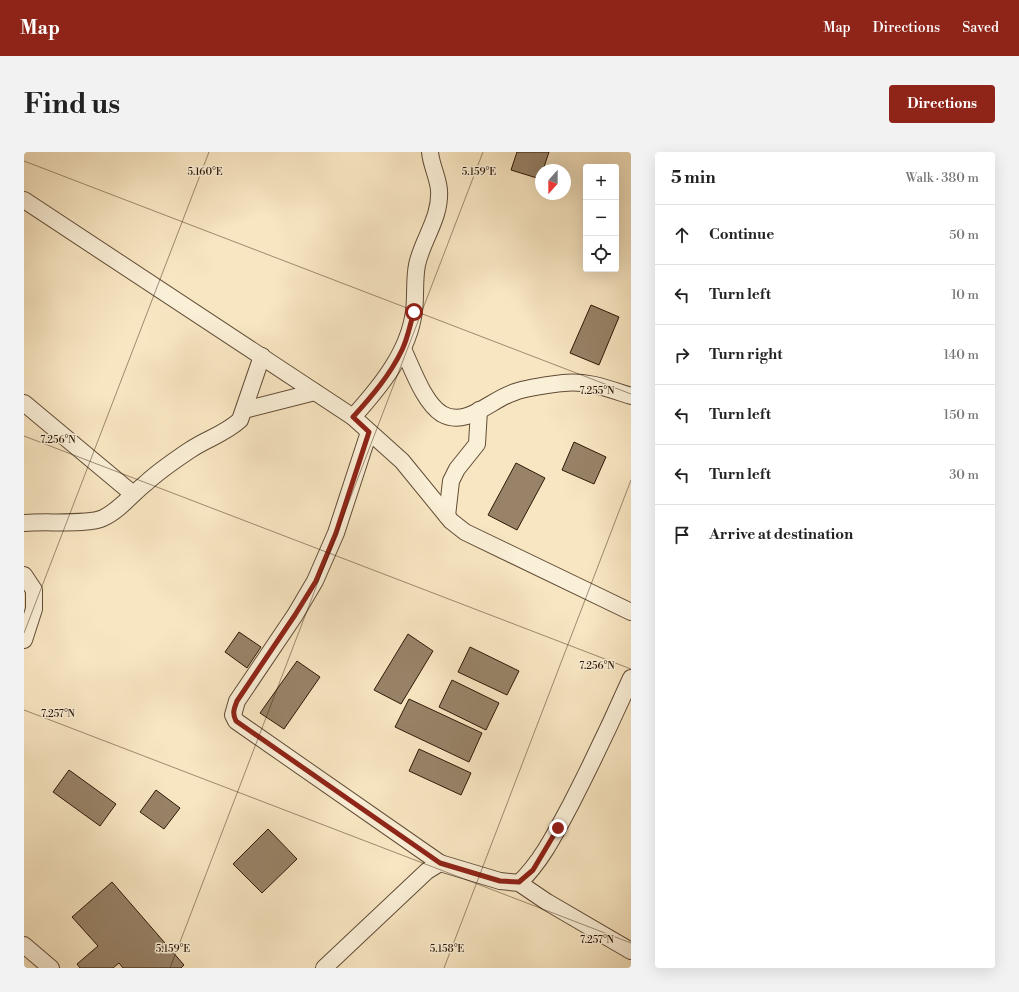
<!DOCTYPE html>
<meta charset="utf-8">
<style>
:root{--surface:#fff;--page:#f2f2f2;--text:#222;--muted:#767676;--line:#e0e0e0;--accent:#8f2418}
body{margin:0;font-family:"Libre Bodoni",serif;background:var(--page);color:var(--text)}
.controls{position:absolute;right:12px;top:12px;display:grid;overflow:hidden;border-radius:4px;box-shadow:0 4px 16px #0002}
.controls button{width:36px;height:36px;display:grid;place-items:center;padding:0;border:0;border-bottom:1px solid var(--line);background:var(--surface);color:var(--text);font:20px sans-serif}
.compass{position:absolute;left:511px;top:12px;width:36px;height:36px;border-radius:50%;background:var(--surface);box-shadow:0 4px 16px #0002;rotate:201deg}
.stop{position:absolute;width:12px;height:12px;margin:-9px;border:3px solid #8f2418;border-radius:50%;background:#fff}
.stop.end{background:#8f2418;border-color:#fff;box-shadow:0 1px 4px #0008}
.list{margin:0;padding:0;list-style:none}
h2{display:flex;justify-content:space-between;align-items:center;height:52px;margin:0;padding:0 16px;font-size:17px}
h2 small{font-size:13px;font-weight:400;color:var(--muted)}
.list li{display:grid;grid-template-columns:26px 1fr auto;gap:12px;align-items:center;box-sizing:border-box;height:60px;padding:0 16px;border-top:1px solid var(--line)}
.list b{display:block;font-size:15px;white-space:nowrap}
.list em{font-size:13px;font-style:normal;color:var(--muted)}
.icon{flex:none;width:22px;height:22px;fill:none;stroke:currentColor;stroke-width:2;stroke-linecap:round;stroke-linejoin:round}
.map{position:relative;flex:none;width:607px;height:816px;overflow:hidden;border-radius:4px}
header{display:flex;align-items:center;gap:24px;box-sizing:border-box;height:56px;padding:0 20px;background:var(--accent);color:#fff}
header strong{font-size:19px}
nav{display:flex;gap:22px;margin-inline-start:auto;font-size:14px}
.intro{display:flex;align-items:center;justify-content:space-between;box-sizing:border-box;height:96px;padding:0 24px}
h1{margin:0;font-size:28px}
.button{padding:10px 18px;border-radius:4px;background:var(--accent);color:#fff;font-size:14px;font-weight:700}
main{display:flex;gap:24px;padding:0 24px}
aside{flex:1;background:var(--surface);border-radius:4px;box-shadow:0 4px 16px #0002}
.map>svg:first-child{display:block}
</style>
<header>
<strong>Map</strong>
<nav><a>Map</a><a>Directions</a><a>Saved</a></nav>
</header>
<div class="intro"><h1>Find us</h1><a class="button">Directions</a></div>
<main>
<div class="map">
<svg width="607" height="816" viewBox="0 0 607 816">
<rect width="100%" height="100%" fill="#f8e6c2"/>
<filter id="stains"><feTurbulence type="fractalNoise" baseFrequency=".005" numOctaves="4"/><feColorMatrix values="0 0 0 0 .2 0 0 0 0 .09 0 0 0 0 .02 0 0 0 .5 -.17"/></filter>
<radialGradient id="worn" r=".72"><stop offset=".6" stop-color="#630" stop-opacity="0"/><stop offset="1" stop-color="#630" stop-opacity=".3"/></radialGradient>
<g fill="#988368" stroke="#2f1807">
<polygon points="493,0 525,0 519,18 517,18 516,27 487,18"/>
<polygon points="567,153 595,165 575,213 546,201"/>
<polygon points="550,290 582,305 570,332 538,318"/>
<polygon points="492,311 521,326 493,378 464,363"/>
<polygon points="215,480 237,495 223,516 201,500"/>
<polygon points="384,482 409,499 377,552 350,538"/>
<polygon points="446,495 495,519 483,543 434,520"/>
<polygon points="273,509 296,525 260,577 236,561"/>
<polygon points="428,528 475,551 462,578 415,555"/>
<polygon points="385,547 458,581 445,610 371,575"/>
<polygon points="395,597 447,621 437,643 385,619"/>
<polygon points="45,618 92,652 76,674 29,640"/>
<polygon points="132,638 156,656 140,677 116,660"/>
<polygon points="244,677 273,707 238,741 209,712"/>
<polygon points="88,730 160,813 157,816 99,816 95,811 89,816 56,816 53,812 74,794 48,765"/>
</g>
<g fill="none" stroke-linecap="round" stroke-linejoin="round">
<defs>
<g id="minor">
<polyline points="0,48 329,265 378,309 427,369 441,380 607,460"/>
<path d="M379,197C388,216 400,251 418,262C443,276 467,247 491,240C505,235 523,233 539,231C563,228 585,237 607,244"/>
<polyline points="0,251 109,342"/>
<polyline points="220,258 291,240"/>
<path d="M329,265C356,235 385,200 390,159C392,144 390,128 393,113C398,88 417,66 415,38C414,25 407,13 406,0"/>
<polyline points="345,280 312,381 291,429 271,463 213,549 209,563 212,569 416,711"/>
<polyline points="423,364 427,329 433,317 453,292 455,258"/>
<path d="M0,371C19,369 66,373 79,366C95,359 108,342 122,331C135,319 151,308 166,298C182,287 201,282 216,268L238,204"/>
<polyline points="0,423 10,438 10,457 0,488"/>
<path d="M495,731C518,709 532,680 547,652C568,611 588,569 607,526"/>
<polyline points="0,793 27,816"/>
<polyline points="300,816 403,719 416,711 476,729 495,731 523,750 607,799"/>
</g>
</defs>
<use href="#minor" stroke="#614c36" stroke-width="18"/>
<use href="#minor" stroke="#faefd7" stroke-width="16"/>
</g>
<g fill="none" stroke-linecap="round" stroke-linejoin="round">
<path stroke="#8f2418" stroke-width="5" d="M390,160C386,172 384,186 378,198C366,223 348,244 329,265L345,280L312,381L292,429L271,463L213,549C210,557 208,561 212,569L416,711L476,729L495,730L509,718L534,676"/>
</g>
<path fill="none" stroke="#2f1807" stroke-width="1" stroke-opacity="0.45" d="M0,9L607,242M0,284L607,517M0,481L185,0M0,558L607,791M146,816L459,0M420,816L607,328"/>
<g font-size="10" text-anchor="middle" fill="#2f1807" stroke="#faefd7" stroke-width="3" stroke-linejoin="round" paint-order="stroke">
<text x="181" y="23">5.160°E</text>
<text x="455" y="23">5.159°E</text>
<text x="573" y="242">7.255°N</text>
<text x="34" y="291">7.256°N</text>
<text x="573" y="517">7.256°N</text>
<text x="34" y="565">7.257°N</text>
<text x="573" y="791">7.257°N</text>
<text x="149" y="800">5.159°E</text>
<text x="423" y="800">5.158°E</text>
</g>
<rect width="100%" height="100%" filter="url(#stains)"/>
<rect width="100%" height="100%" fill="url(#worn)"/>
</svg>
<div class="controls">
<button>+</button>
<button>−</button>
<button><svg class="icon" aria-label="locate" viewBox="0 0 24 24"><circle cx="12" cy="12" r="6"/><path d="M12 2v4M12 18v4M2 12h4M18 12h4"/></svg></button>
</div>
<svg class="compass" viewBox="-18 -18 36 36"><path d="M0-13l5 13h-10z" fill="#e53935"/><path d="M0 13l5-13h-10z" fill="#767676"/></svg>
<div class="stop" style="left:390px;top:160px"></div>
<div class="stop end" style="left:534px;top:676px"></div>
</div>
<aside>
<h2>5 min<small>Walk · 380 m</small></h2>
<ul class="list">
<li><svg class="icon" aria-label="ahead" viewBox="0 0 24 24"><path d="M12 20V5M6 11l6-6 6 6"/></svg><div><b>Continue</b></div><em>50 m</em></li>
<li><svg class="icon" aria-label="left" viewBox="0 0 24 24"><path d="M17 20v-9H6M10 6l-5 5 5 5"/></svg><div><b>Turn left</b></div><em>10 m</em></li>
<li><svg class="icon" aria-label="right" viewBox="0 0 24 24"><path d="M7 20v-9h11M14 6l5 5-5 5"/></svg><div><b>Turn right</b></div><em>140 m</em></li>
<li><svg class="icon" aria-label="left" viewBox="0 0 24 24"><path d="M17 20v-9H6M10 6l-5 5 5 5"/></svg><div><b>Turn left</b></div><em>150 m</em></li>
<li><svg class="icon" aria-label="left" viewBox="0 0 24 24"><path d="M17 20v-9H6M10 6l-5 5 5 5"/></svg><div><b>Turn left</b></div><em>30 m</em></li>
<li><svg class="icon" aria-label="arrive" viewBox="0 0 24 24"><path d="M6 21V4h12l-3 4 3 4H6"/></svg><div><b>Arrive at destination</b></div></li>
</ul>
</aside>
</main>
